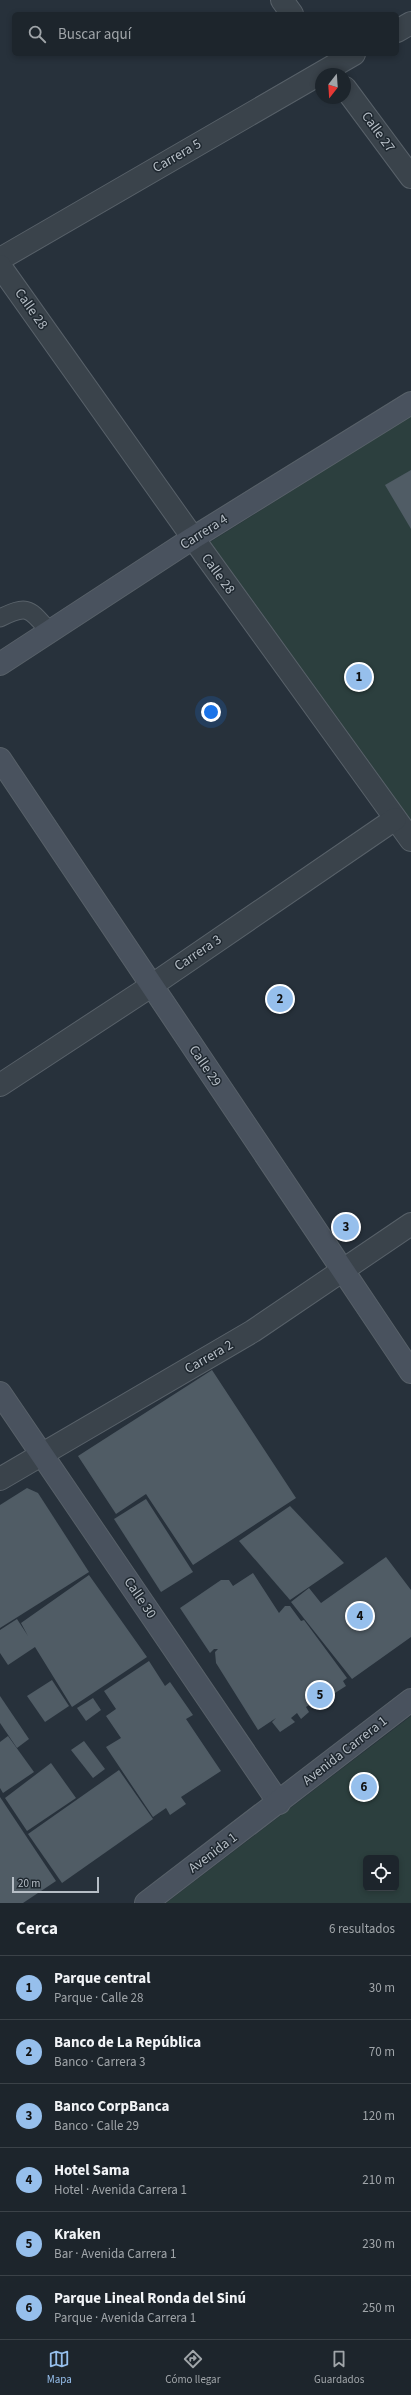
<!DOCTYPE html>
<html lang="es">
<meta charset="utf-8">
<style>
:root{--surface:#1d252c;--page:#252d34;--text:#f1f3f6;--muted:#a0a5a9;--line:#3b4248;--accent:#96bfec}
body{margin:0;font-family:"Source Sans 3",sans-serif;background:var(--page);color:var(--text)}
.controls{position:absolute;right:12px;bottom:12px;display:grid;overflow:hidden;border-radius:6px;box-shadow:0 2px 6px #0003}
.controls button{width:36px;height:36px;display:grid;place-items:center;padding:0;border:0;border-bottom:1px solid var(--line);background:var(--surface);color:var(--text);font:20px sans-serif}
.compass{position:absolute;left:315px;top:68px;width:36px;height:36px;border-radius:50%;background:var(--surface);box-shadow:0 2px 6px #0003;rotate:197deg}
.scale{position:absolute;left:12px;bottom:10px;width:87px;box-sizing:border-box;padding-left:4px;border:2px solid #b6bec6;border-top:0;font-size:11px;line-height:14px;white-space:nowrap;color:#b6bec6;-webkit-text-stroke:3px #1f2830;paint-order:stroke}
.you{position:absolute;left:211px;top:712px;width:14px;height:14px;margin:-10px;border:3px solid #fff;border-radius:50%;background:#1a73e8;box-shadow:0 0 0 6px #1a73e833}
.badge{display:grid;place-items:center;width:26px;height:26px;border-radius:50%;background:var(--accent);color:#111;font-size:13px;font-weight:700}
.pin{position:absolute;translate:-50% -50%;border:2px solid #fff;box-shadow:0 1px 4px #0006}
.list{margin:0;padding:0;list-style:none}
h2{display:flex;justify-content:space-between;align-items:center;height:52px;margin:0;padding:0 16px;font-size:17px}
h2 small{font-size:13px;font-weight:400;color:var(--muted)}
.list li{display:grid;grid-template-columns:26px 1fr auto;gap:12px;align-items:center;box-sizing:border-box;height:64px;padding:0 16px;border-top:1px solid var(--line)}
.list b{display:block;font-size:15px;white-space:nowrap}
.list p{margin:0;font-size:13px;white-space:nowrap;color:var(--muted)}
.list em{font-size:13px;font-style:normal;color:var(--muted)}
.icon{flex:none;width:22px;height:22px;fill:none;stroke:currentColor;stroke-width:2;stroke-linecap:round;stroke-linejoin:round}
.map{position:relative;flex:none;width:411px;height:1903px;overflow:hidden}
.search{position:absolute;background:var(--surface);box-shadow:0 2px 6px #0003;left:12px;right:12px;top:12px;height:44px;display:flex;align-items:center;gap:10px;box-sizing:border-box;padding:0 14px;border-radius:6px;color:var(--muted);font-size:15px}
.sheet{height:436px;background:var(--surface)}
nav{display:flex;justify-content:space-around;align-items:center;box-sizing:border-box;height:56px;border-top:1px solid var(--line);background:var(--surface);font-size:11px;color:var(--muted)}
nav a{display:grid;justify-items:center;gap:2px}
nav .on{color:var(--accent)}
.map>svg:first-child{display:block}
</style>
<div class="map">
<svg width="411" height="1903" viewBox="0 0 411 1903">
<rect width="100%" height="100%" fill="#27313b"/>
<g fill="#2c3f3e" fill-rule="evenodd">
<polygon points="411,416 411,831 207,544"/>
<path d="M411,1716V1903H166ZM366,1858H396V1888H366Z"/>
</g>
<g fill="#505c65">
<polygon points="411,470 411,529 385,485"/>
<polygon points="212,1370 296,1498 193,1565 146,1494 116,1514 78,1456"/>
<polygon points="27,1488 38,1493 89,1572 0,1628 0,1505"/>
<polygon points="146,1499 193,1572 161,1592 114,1519"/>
<polygon points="290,1506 344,1563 290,1600 239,1541"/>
<polygon points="386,1557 411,1590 411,1637 352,1679 291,1602 309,1588 321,1603"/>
<polygon points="253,1573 279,1613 285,1606 290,1606 301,1621 304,1620 347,1678 343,1681 346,1686 335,1693 332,1688 324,1694 327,1699 316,1707 312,1703 306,1707 309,1712 301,1719 297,1713 291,1718 295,1722 280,1732 272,1722 276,1718 258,1730 216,1663 215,1652 218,1649 214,1649 210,1653 180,1608 221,1580 229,1580 233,1586"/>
<polygon points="89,1575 147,1657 72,1707 35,1647 8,1665 0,1653 0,1630 17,1619 28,1636 21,1623"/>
<polygon points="149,1661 165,1686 170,1682 193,1715 186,1719 221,1771 181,1797 186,1804 170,1815 166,1808 153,1817 106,1747 121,1738 106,1716 116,1709 104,1691"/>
<polygon points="52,1680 69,1706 45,1722 27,1696"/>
<polygon points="0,1696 29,1739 17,1748 0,1723"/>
<polygon points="93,1698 101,1710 86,1721 77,1708"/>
<polygon points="8,1736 34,1772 3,1793 0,1788 0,1742"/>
<polygon points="84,1741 105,1769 93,1778 71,1750"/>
<polygon points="51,1763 76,1798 27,1831 5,1798"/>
<polygon points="119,1770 153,1819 62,1883 28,1834"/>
<polygon points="0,1797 56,1881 23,1903 0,1903"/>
</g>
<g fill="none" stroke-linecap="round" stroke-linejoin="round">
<defs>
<path id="lane" d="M0,618C30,603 30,610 51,633"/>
<g id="street">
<polyline points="282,0 292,14"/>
<polyline points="397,31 411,23"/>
<polyline points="345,88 411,177"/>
<polyline points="0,259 354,54"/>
<polyline points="0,266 193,538 411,840"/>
<polyline points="0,1085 151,986 395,819"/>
<polyline points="0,1479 253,1331 411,1224"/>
</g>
<g id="secondary">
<polyline points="0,664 193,538 411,403"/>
<polyline points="0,759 411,1372"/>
<polyline points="0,1393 279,1803"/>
<polyline points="146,1903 411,1700"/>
</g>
</defs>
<use href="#lane" stroke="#586169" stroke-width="19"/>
<use href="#street" stroke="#586169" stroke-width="24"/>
<use href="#secondary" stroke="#586169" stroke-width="24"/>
<use href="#lane" stroke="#3a434b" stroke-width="17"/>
<use href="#street" stroke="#3a434b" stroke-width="22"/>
<use href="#secondary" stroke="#49525e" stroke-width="22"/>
</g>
<g text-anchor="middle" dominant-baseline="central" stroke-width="3" stroke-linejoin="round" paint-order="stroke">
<g font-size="14" fill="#b6bec6" stroke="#1f2830">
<text transform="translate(378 132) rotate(54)">Calle 27</text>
<text transform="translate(177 156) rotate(-30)">Carrera 5</text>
<text transform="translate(31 309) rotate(55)">Calle 28</text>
<text transform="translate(204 532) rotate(-32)">Carrera 4</text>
<text transform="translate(218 574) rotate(54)">Calle 28</text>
<text transform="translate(198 953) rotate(-34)">Carrera 3</text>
<text transform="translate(205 1066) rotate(56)">Calle 29</text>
<text transform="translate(209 1357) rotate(-30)">Carrera 2</text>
<text transform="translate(140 1598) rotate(56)">Calle 30</text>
<text transform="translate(345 1751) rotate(-38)">Avenida Carrera 1</text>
<text transform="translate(213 1853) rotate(-37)">Avenida 1</text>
</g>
</g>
</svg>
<div class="controls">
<button><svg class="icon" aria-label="locate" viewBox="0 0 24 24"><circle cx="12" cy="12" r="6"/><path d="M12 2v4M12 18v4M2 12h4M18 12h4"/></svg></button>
</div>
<svg class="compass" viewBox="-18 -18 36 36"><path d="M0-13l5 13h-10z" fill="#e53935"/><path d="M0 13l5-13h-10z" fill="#a0a5a9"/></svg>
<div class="scale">20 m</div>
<div class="you"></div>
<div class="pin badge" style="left:359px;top:677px">1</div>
<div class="pin badge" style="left:280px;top:999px">2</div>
<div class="pin badge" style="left:346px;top:1227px">3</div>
<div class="pin badge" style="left:360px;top:1616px">4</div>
<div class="pin badge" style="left:320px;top:1695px">5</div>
<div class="pin badge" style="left:364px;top:1787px">6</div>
<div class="search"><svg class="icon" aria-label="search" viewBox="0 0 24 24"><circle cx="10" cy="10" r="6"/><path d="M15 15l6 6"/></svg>Buscar aquí</div>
</div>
<section class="sheet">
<h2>Cerca<small>6 resultados</small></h2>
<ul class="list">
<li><span class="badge">1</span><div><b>Parque central</b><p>Parque · Calle 28</p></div><em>30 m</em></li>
<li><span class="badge">2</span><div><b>Banco de La República</b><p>Banco · Carrera 3</p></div><em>70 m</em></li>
<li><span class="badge">3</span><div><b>Banco CorpBanca</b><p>Banco · Calle 29</p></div><em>120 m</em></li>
<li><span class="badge">4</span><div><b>Hotel Sama</b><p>Hotel · Avenida Carrera 1</p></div><em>210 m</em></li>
<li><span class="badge">5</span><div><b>Kraken</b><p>Bar · Avenida Carrera 1</p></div><em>230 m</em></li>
<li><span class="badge">6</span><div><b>Parque Lineal Ronda del Sinú</b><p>Parque · Avenida Carrera 1</p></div><em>250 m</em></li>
</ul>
</section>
<nav>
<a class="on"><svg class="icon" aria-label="map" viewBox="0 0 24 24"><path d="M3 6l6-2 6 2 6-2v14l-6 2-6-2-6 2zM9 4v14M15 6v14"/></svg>Mapa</a>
<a><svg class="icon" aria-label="directions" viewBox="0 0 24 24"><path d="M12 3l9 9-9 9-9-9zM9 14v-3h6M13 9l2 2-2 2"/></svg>Cómo llegar</a>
<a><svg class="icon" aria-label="saved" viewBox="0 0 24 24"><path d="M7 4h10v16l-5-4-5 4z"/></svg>Guardados</a>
</nav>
